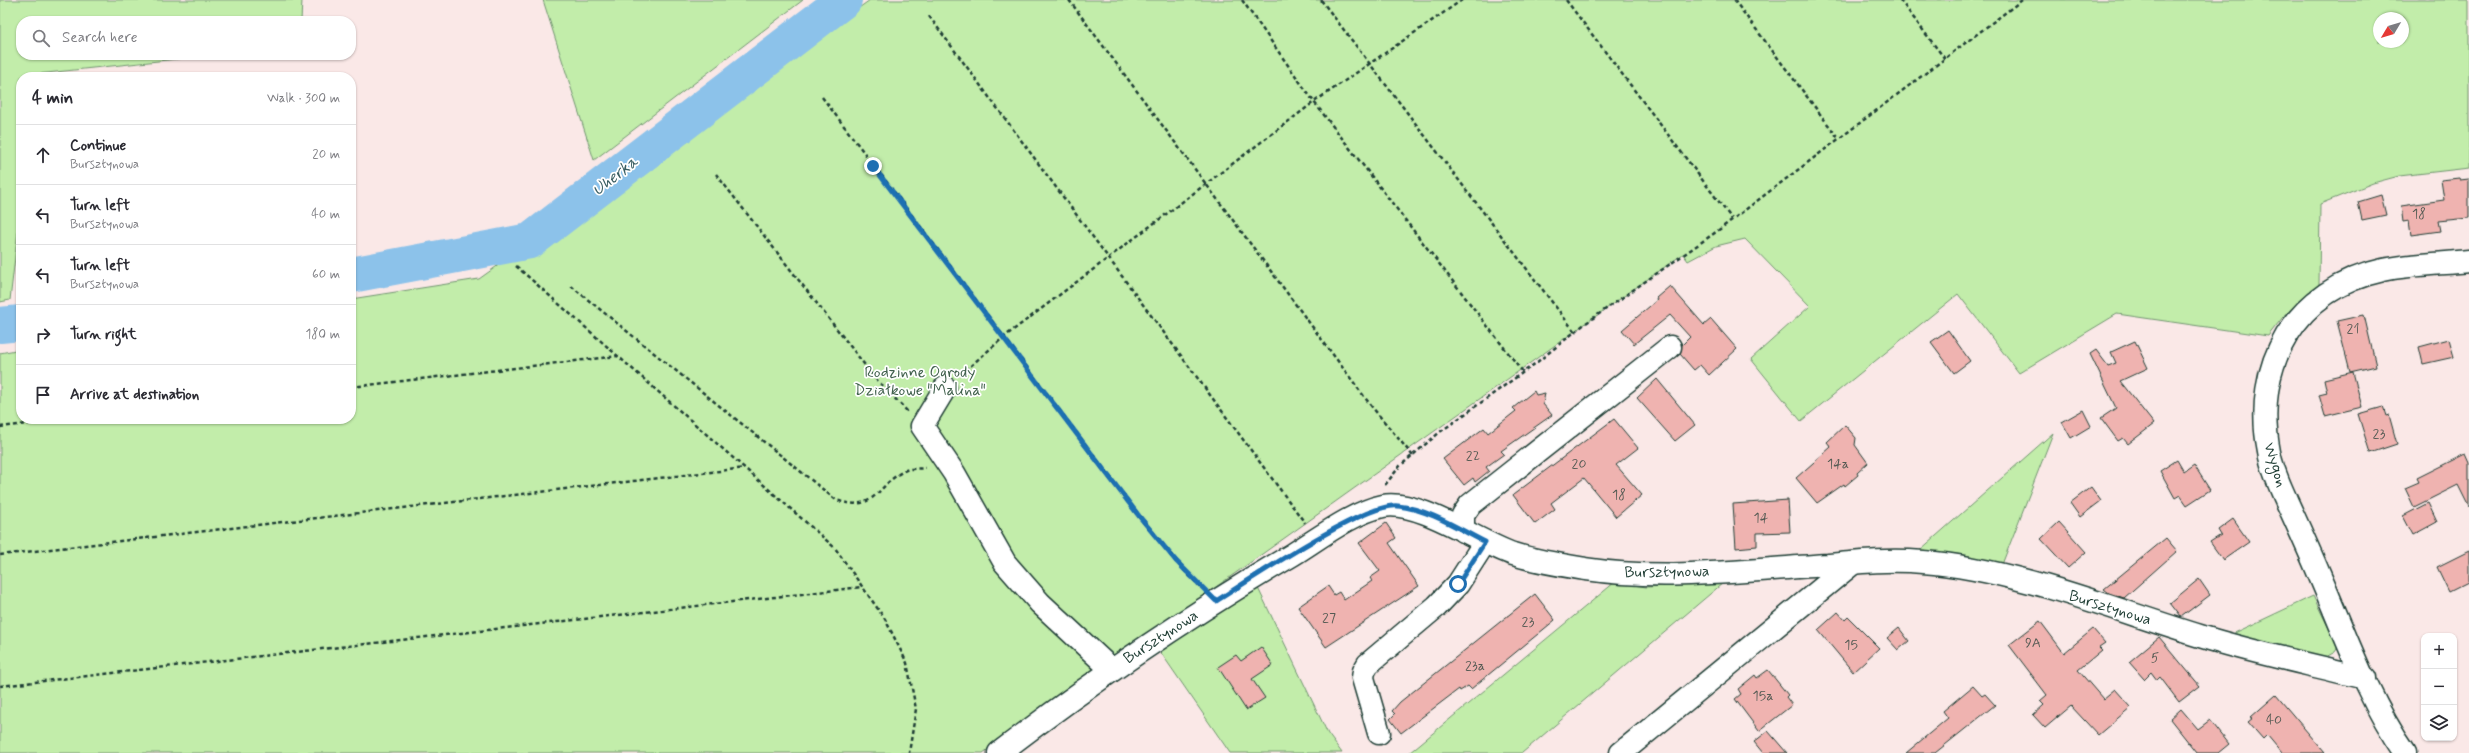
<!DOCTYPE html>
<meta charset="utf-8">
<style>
:root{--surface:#fff;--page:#f2f2f3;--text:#2b2b33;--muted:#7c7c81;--line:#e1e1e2}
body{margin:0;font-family:Mynerve,sans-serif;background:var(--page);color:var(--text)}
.controls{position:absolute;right:12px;bottom:12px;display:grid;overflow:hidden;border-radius:8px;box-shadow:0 1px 3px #0004}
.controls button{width:36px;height:36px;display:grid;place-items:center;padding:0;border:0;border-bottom:1px solid var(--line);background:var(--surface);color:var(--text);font:20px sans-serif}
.compass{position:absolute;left:2373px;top:12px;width:36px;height:36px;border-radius:50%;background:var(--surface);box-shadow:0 1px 3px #0004;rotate:232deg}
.stop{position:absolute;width:12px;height:12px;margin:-9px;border:3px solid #1f6fb2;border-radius:50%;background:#fff}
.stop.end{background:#1f6fb2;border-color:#fff;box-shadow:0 1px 4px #0008}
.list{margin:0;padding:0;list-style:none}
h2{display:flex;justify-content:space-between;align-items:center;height:52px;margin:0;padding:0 16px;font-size:17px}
h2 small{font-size:13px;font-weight:400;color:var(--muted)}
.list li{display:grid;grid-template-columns:26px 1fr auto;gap:12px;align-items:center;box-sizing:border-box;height:60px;padding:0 16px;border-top:1px solid var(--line)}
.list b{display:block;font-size:15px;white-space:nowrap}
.list p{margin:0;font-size:13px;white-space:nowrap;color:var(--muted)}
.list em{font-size:13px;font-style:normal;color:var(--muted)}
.icon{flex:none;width:22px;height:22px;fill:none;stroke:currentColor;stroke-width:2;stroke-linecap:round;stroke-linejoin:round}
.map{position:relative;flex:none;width:2469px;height:753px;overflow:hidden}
.search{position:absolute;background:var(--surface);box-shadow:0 1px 3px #0004;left:16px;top:16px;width:340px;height:44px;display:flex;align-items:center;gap:10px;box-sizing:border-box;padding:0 14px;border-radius:16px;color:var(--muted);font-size:15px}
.panel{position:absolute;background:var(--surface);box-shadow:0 1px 3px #0004;left:16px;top:72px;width:340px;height:352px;border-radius:16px}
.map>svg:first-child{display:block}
</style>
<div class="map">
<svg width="2469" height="753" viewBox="0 0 2469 753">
<rect width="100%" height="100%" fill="#fae8e7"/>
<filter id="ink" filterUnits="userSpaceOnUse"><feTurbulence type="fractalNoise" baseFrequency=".025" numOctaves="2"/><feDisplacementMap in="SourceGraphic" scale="8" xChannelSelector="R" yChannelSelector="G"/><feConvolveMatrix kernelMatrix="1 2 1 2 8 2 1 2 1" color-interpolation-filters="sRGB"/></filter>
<g filter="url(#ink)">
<g fill="#c2edaa" stroke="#70956f" fill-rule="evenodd">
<polygon points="0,0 302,0 301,21 21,21 21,55 214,55 37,74 36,77 21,77 21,206 10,300 0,302"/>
<polygon points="543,0 803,0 594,160"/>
<path d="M870,0H2469V168L2399,176L2373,183L2320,204L2319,285L2283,317L2268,336L2117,314L2019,373L1958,294L1801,421L1751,359L1810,306L1745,239L1716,246L1688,261L1683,254L983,753H0V353L21,349V419H351V299L479,279ZM2379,18H2403V42H2379Z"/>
<polygon points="2053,433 2001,567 1966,555 1919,551"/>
<polygon points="1615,582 1646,587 1723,583 1522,753 1409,753"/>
<polygon points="1257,586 1328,734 1342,753 1230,753 1157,647"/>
<polygon points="2313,596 2338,647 2335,652 2324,658 2224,638"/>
</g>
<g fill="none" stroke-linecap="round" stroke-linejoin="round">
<g stroke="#8cc2ea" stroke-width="36">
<polyline points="351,275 530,241 844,0"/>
<polyline points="0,325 21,323"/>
</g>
</g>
<g fill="#efb3b0" stroke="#1f3d34">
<polygon points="2459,178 2460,180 2469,179 2469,218 2438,221 2440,231 2411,235 2409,221 2403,222 2401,206 2444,200 2441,180"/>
<polygon points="2381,195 2386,215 2362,220 2358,202"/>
<polygon points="1670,286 1704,325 1711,319 1737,349 1709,375 1700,365 1694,370 1680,354 1682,345 1690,337 1670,315 1634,344 1622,330 1657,300 1656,298"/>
<polygon points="2364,315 2376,366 2350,372 2337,321"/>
<polygon points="1948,330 1970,361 1954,373 1931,342"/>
<polygon points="2449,339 2454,357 2423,364 2419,347"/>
<polygon points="2135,341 2148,368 2120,381 2154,424 2128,444 2123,438 2118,441 2101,418 2116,408 2090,354 2096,350 2108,366 2116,363 2111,352"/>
<polygon points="2353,372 2362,407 2325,416 2319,395 2327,393 2324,379"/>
<polygon points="1657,379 1695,425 1675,441 1637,398"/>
<polygon points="1534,391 1536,395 1545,393 1543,404 1552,415 1501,451 1504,454 1486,467 1489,471 1475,482 1473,478 1464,485 1443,459 1484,428 1488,433 1516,411 1513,408"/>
<polygon points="2383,407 2386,416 2389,415 2397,444 2370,453 2358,414"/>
<polygon points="2083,410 2091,426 2071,438 2062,422"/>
<polygon points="1614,419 1638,448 1616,465 1642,495 1616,517 1584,478 1551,503 1555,509 1535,524 1513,495"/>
<polygon points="1845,425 1856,438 1855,445 1868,463 1857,473 1858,475 1845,486 1844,484 1817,503 1796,478 1831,447 1827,442"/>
<polygon points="2465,454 2469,463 2469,507 2458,485 2414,507 2405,488 2419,482 2417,478"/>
<polygon points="2177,460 2184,472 2194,465 2210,490 2187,505 2180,495 2175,498 2160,471"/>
<polygon points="2091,487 2101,501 2080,517 2070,503"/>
<polygon points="1788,500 1790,532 1757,533 1757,546 1736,548 1733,504"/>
<polygon points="2428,503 2437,522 2413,535 2403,516"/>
<polygon points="2233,519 2249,542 2223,560 2210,542 2221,535 2218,530"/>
<polygon points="2059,522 2086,552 2068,568 2041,539"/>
<polygon points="1386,523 1396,538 1389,543 1419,586 1326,647 1298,607 1328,586 1334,595 1339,592 1344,600 1372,581 1370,578 1380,571 1359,543"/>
<polygon points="2166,538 2177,551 2124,598 2109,593 2104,589"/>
<polygon points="2469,551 2469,582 2449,592 2437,567"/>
<polygon points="2199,579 2210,595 2181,617 2170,603"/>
<polygon points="1535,594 1555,620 1471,689 1468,686 1460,691 1459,689 1401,733 1390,719 1395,714 1392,711 1400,702"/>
<polygon points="1838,612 1845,620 1848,617 1879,648 1853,672 1818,630"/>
<polygon points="2040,621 2064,653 2093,629 2105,643 2099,647 2102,650 2078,670 2103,699 2115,689 2131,707 2098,735 2071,706 2045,728 2033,715 2044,705 2040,701 2047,695 2009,645"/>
<polygon points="1899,628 1909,641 1898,650 1887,638"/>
<polygon points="2159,637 2200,686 2179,702 2160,677 2157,680 2151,672 2144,679 2129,662"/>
<polygon points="1261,647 1273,665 1252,679 1265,698 1246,710 1218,667 1236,655 1241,661"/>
<polygon points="1768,670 1788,695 1786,697 1792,705 1759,731 1735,699 1741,694 1738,689 1755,675 1757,678"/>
<polygon points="1973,686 1982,696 1985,694 1995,705 1935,753 1906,753 1948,718 1943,711"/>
<polygon points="2276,695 2325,753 2282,753 2267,735 2263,739 2248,722 2253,718 2251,717"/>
<polygon points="2181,709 2198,729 2210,720 2229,744 2218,753 2197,753 2170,719"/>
<polygon points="1768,731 1787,753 1763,753 1754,742"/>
</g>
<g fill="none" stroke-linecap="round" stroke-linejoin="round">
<defs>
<g id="minor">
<polyline points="945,388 922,426 954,473 1005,563 1040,603 1112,670"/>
<polyline points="1463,531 1463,515 1470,505 1670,347"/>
<polyline points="1379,733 1363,678 1364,671 1368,664 1437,606 1458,584 1485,542"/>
<path d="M999,753C1093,681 1190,615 1292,555C1318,539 1353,512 1383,506C1418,499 1478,542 1513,554C1536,561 1561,565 1585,569C1664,581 1748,570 1828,565C1860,562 1891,559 1923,562C2015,569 2112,609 2200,636C2254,653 2310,664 2365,678"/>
<polyline points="1621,753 1853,563"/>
<path d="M2405,753C2368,700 2345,634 2319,574C2309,550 2298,526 2287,502C2280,486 2272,470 2269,452C2252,365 2295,289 2383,270C2411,264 2441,264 2469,261"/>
</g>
</defs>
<use href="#minor" stroke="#1f3d34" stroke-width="25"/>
<g stroke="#1f3d34" stroke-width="2.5" stroke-dasharray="4 3" stroke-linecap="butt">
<polyline points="1069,0 1372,407 1413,456"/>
<polyline points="1242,0 1314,102 1462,0"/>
<polyline points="1321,0 1575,332"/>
<polyline points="1566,0 1732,219"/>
<polyline points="1734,0 1839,139"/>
<polyline points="1900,0 1945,59"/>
<polyline points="929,16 1305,523"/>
<polyline points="822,97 1139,516 1176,561 1201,587"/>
<polyline points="716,174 875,378 908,412"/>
<polyline points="516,266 835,548 885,619 907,663 916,709 909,753"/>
<path d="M571,286L836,500C877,514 876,484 906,470C911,468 919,469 925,468"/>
<polyline points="960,375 1004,337 1314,102 1523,372"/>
<polyline points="351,387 618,356"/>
<polyline points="0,427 74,419"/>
<polyline points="1385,485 1400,466 1440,432 1536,363 1586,323 1716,232 2022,0"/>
<polyline points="0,555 745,468"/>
<polyline points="0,686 862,587"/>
</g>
<use href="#minor" stroke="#fff" stroke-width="22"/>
</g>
</g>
<g fill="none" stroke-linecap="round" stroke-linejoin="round" filter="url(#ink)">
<path stroke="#1f6fb2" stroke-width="5" d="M873,166L1139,516L1176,561L1216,601C1250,580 1365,502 1398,506C1428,509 1459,529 1485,542L1458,584"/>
</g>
<g text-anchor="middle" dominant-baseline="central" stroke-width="3.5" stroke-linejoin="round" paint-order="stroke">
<g font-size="14" fill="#535a53">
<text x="2419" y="214">18</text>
<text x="2353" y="329">21</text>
<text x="2379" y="434">23</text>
<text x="1473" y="456">22</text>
<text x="1579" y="464">20</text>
<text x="1838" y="464">14a</text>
<text x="1619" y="495">18</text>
<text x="1761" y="518">14</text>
<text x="1329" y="618">27</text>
<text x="1528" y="622">23</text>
<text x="2033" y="643">9A</text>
<text x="1851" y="645">15</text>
<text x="2155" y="658">5</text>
<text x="1475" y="666">23a</text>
<text x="1763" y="696">15a</text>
<text x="2274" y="720">40</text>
</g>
<g font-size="16" fill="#40604c" stroke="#fff">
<text x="920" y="372">Rodzinne Ogrody<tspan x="920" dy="18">Działkowe "Malina"</tspan></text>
</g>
<g font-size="16" fill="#1f3d34" stroke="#fff">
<text transform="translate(2275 465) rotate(73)">Wygon</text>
<text transform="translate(1667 572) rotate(-1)">Bursztynowa</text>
<text transform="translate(2110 608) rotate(17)">Bursztynowa</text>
<text transform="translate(1161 637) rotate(-33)">Bursztynowa</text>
</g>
<g font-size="17" font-style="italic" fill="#3a5e62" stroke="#fff">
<text transform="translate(615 176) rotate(-38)">Uherka</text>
</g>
</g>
</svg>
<div class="controls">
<button>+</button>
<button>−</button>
<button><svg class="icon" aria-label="layers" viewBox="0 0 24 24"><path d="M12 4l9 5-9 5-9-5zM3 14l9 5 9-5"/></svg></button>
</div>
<svg class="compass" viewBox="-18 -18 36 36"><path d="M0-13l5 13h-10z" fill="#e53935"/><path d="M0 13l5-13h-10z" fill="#7c7c81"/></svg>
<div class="stop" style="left:1458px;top:584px"></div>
<div class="stop end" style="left:873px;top:166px"></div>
<div class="search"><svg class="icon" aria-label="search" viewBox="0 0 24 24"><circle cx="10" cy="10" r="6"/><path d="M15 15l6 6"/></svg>Search here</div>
<section class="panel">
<h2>4 min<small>Walk · 300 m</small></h2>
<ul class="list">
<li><svg class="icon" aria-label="ahead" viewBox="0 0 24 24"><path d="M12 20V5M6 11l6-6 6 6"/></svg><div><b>Continue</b><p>Bursztynowa</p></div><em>20 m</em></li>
<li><svg class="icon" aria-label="left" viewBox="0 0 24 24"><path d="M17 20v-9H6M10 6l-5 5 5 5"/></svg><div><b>Turn left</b><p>Bursztynowa</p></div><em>40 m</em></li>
<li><svg class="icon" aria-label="left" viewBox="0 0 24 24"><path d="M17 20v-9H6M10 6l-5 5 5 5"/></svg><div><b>Turn left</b><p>Bursztynowa</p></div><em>60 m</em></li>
<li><svg class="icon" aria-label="right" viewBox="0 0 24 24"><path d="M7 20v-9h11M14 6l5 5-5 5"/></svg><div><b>Turn right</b></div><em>180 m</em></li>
<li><svg class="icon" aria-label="arrive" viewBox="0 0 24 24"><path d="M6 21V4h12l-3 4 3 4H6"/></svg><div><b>Arrive at destination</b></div></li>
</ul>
</section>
</div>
